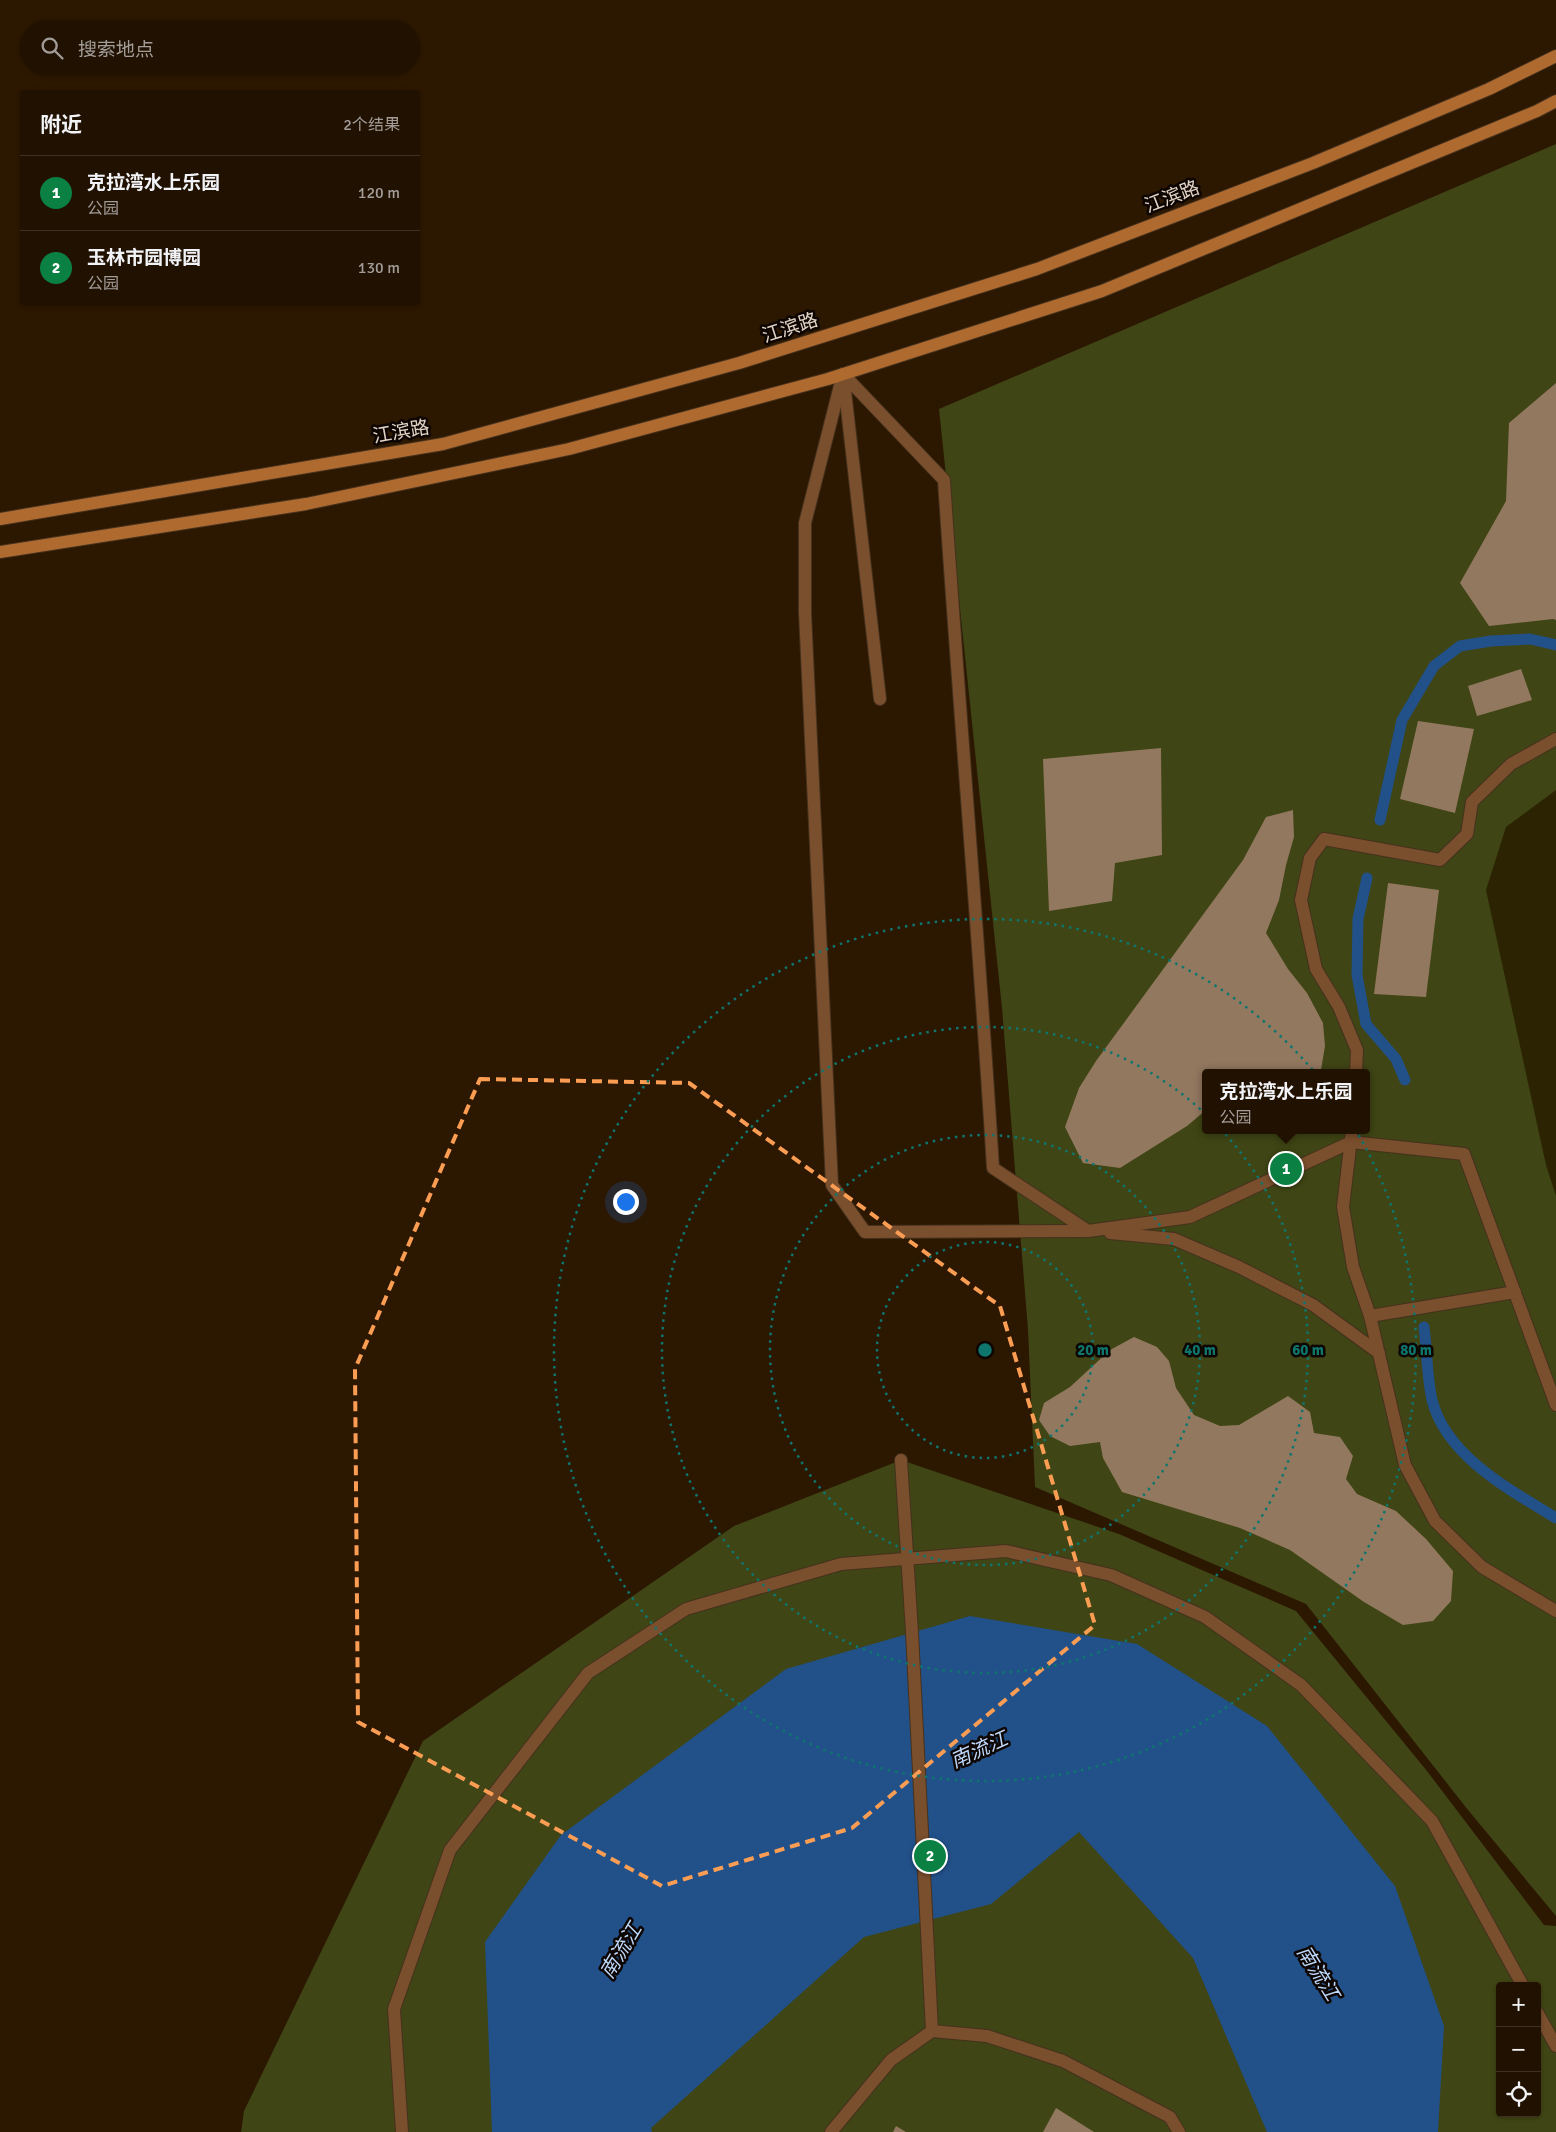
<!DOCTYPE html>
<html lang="zh">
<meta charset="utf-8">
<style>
:root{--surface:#211101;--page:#2d1f10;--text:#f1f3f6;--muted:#a29d99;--line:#3e3123;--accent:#0b8043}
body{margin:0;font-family:Signika,"Noto Sans SC",sans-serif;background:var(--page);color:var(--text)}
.controls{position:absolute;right:15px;bottom:15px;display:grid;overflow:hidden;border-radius:5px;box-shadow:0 1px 4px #0004}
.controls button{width:45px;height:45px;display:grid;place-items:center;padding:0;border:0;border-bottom:1px solid var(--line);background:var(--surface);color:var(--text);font:25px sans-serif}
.you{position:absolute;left:625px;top:1201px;width:18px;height:18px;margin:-12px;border:4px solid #fff;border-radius:50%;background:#1a73e8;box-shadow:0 0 0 8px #1a73e833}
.badge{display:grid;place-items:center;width:32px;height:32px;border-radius:50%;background:var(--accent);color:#fff;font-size:16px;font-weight:700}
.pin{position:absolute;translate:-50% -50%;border:2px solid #fff;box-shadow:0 1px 5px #0006}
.popup{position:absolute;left:1202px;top:1069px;width:168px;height:65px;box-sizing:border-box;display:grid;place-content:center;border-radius:5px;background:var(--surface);filter:drop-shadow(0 1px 4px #0005);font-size:16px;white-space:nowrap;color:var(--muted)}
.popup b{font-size:19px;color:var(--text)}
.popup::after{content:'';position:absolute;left:50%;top:100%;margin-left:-10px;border:10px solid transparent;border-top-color:var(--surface)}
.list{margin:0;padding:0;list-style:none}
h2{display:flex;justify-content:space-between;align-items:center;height:65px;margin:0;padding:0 20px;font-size:21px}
h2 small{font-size:16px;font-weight:400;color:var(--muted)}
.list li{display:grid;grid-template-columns:32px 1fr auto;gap:15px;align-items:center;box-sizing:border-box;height:75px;padding:0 20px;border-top:1px solid var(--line)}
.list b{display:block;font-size:19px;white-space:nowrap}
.list p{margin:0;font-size:16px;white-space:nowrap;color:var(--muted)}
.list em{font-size:16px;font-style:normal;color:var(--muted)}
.icon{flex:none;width:28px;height:28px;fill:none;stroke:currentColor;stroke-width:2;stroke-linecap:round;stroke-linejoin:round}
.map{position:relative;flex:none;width:1556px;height:2132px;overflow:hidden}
.search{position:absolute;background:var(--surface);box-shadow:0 1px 4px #0004;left:20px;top:20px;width:400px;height:55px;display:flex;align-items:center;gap:12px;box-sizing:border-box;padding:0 18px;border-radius:28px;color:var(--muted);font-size:19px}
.panel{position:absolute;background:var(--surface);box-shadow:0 1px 4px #0004;left:20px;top:90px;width:400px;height:215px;border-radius:5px}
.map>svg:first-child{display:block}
</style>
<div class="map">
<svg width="1556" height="2132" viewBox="0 0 1556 2132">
<rect width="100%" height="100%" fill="#2c1701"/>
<g fill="#3f4514" fill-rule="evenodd">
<path d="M1556,144V1916L1468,1810L1306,1604L1035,1487L1028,1330L1002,1008L939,409ZM1206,1073H1366V1130H1206Z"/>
<path d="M901,1460L1119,1534L1296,1611L1427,1771L1544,1925L1556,1926V2132H241L244,2111L423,1741L734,1526ZM1500,1986H1537V2113H1500Z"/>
</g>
<polygon fill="#2b2302" points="1556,790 1556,1196 1546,1165 1486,890 1506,827"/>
<polygon fill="#22518a" points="970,1616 1137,1644 1267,1726 1395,1886 1444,2026 1438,2132 1267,2132 1193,1958 1079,1832 991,1904 864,1937 651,2128 652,2132 492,2132 485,1942 561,1835 786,1669"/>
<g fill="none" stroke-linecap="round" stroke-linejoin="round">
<g stroke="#22518a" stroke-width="11">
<polyline points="1380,820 1402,720 1434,666 1460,646 1491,641 1530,639 1556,645"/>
<polyline points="1367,878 1358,919 1357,975 1366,1024 1396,1059 1405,1080"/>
<path d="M1424,1327C1427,1351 1427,1377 1432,1400C1446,1456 1510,1490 1556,1518"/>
</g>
</g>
<g fill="#937860">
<polygon points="1556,383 1556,620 1553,619 1489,626 1460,583 1506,501 1509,423"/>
<polygon points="1521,669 1532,700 1477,716 1468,686"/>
<polygon points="1418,721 1474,729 1455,813 1400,799"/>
<polygon points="1161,748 1162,855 1115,863 1112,901 1049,911 1043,759"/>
<polygon points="1293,810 1294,837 1286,865 1279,900 1266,933 1288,969 1307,993 1323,1023 1325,1046 1321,1070 1319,1073 1206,1073 1206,1110 1187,1126 1120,1168 1083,1163 1065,1127 1079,1088 1096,1061 1243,860 1266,817"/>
<polygon points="1388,883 1439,890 1426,997 1374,994"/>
<polygon points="1134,1337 1157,1347 1169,1361 1176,1388 1194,1415 1220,1426 1239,1425 1288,1396 1310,1412 1314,1433 1340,1437 1353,1456 1346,1479 1357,1494 1396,1511 1426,1539 1453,1571 1451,1601 1433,1621 1403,1625 1364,1602 1290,1550 1240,1528 1122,1492 1103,1458 1100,1442 1070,1446 1050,1436 1039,1420 1044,1403 1070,1387 1110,1350"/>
<polygon points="1056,2108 1094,2132 1043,2132"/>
<polygon points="896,2126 906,2132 893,2132"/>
</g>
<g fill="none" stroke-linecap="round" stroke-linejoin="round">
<defs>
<g id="service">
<polyline points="843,374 805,523 805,613 832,1185 865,1232 1088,1231"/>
<path d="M843,374L944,480C959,709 979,938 993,1168L1088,1231"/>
<polyline points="844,382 880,699"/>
<polyline points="901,1460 912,1632 932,2031"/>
<polyline points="831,2132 891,2060 932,2031 987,2036 1063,2061 1170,2117 1179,2132"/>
</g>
<g id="pedestrian">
<polyline points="1356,1073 1357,1050 1339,1007 1316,969 1301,900 1310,858 1324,839 1440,860 1467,834 1472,802 1511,764 1556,739"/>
<polyline points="1352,1130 1343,1207 1353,1267 1370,1316 1405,1465 1435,1521 1482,1567 1556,1611"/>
<polyline points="1088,1231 1190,1217 1351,1142 1464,1154 1556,1405"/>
<polyline points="1110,1233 1174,1239 1239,1267 1313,1305 1379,1353"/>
<polyline points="1370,1316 1515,1292"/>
<polyline points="1537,2012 1556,2046"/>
<polyline points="402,2132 394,2009 450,1850 588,1673 686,1609 841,1564 1006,1551 1111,1575 1205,1617 1301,1685 1432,1821 1523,1986"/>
</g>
<g id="secondary">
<polyline points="0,519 443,444 739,363 1037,269 1313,163 1489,89 1556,56"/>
<polyline points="0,552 306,504 569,449 828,379 1102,291 1537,111 1556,101"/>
</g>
</defs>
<use href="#service" stroke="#45311d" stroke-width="14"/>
<use href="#pedestrian" stroke="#45311d" stroke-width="14"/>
<use href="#secondary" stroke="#45311d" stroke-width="14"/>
<use href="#service" stroke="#7a4f2d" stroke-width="12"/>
<use href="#pedestrian" stroke="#7a4f2d" stroke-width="12"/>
<use href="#secondary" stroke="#af6a30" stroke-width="12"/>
</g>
<path fill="none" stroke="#fc9d54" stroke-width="4" stroke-dasharray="10 6" stroke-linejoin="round" d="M480,1079L689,1083L1000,1306L1095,1625L852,1828L662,1886L358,1722L355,1369Z"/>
<g fill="none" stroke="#0f766e" stroke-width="2.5" stroke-dasharray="2.5 5">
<circle cx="985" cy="1350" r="108"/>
<circle cx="985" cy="1350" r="215"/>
<circle cx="985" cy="1350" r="323"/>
<circle cx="985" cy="1350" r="431"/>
</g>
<g text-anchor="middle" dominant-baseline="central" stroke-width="5" stroke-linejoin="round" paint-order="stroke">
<g font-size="19" fill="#e2d3c6" stroke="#0d0501">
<text transform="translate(1172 197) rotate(-21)">江滨路</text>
<text transform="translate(790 328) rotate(-18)">江滨路</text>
<text transform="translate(401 432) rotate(-10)">江滨路</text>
</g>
<g font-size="20" font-style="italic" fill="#bed8fa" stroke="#0d0501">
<text transform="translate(979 1750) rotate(-24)">南流江</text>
<text transform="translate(621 1951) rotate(-59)">南流江</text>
<text transform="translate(1318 1973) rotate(58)">南流江</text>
</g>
</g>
<circle cx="985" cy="1350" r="8" fill="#0f766e" stroke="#0d0501" stroke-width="2.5"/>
<g font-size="15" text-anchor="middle" font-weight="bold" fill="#0f766e" stroke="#0d0501" stroke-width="5" stroke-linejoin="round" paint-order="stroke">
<text x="1093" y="1355">20 m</text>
<text x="1200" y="1355">40 m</text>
<text x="1308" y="1355">60 m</text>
<text x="1416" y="1355">80 m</text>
</g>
</svg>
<div class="controls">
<button>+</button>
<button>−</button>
<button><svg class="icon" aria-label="locate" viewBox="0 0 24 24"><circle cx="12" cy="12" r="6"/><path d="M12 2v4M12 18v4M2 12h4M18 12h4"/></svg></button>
</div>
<div class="you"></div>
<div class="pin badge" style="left:1286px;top:1169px">1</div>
<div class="popup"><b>克拉湾水上乐园</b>公园</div>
<div class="pin badge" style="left:930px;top:1856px">2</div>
<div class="search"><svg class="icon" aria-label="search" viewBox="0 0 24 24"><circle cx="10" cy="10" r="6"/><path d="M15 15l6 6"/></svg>搜索地点</div>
<section class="panel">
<h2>附近<small>2个结果</small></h2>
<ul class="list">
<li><span class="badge">1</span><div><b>克拉湾水上乐园</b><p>公园</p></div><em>120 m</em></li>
<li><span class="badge">2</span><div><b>玉林市园博园</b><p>公园</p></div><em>130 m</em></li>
</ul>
</section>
</div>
